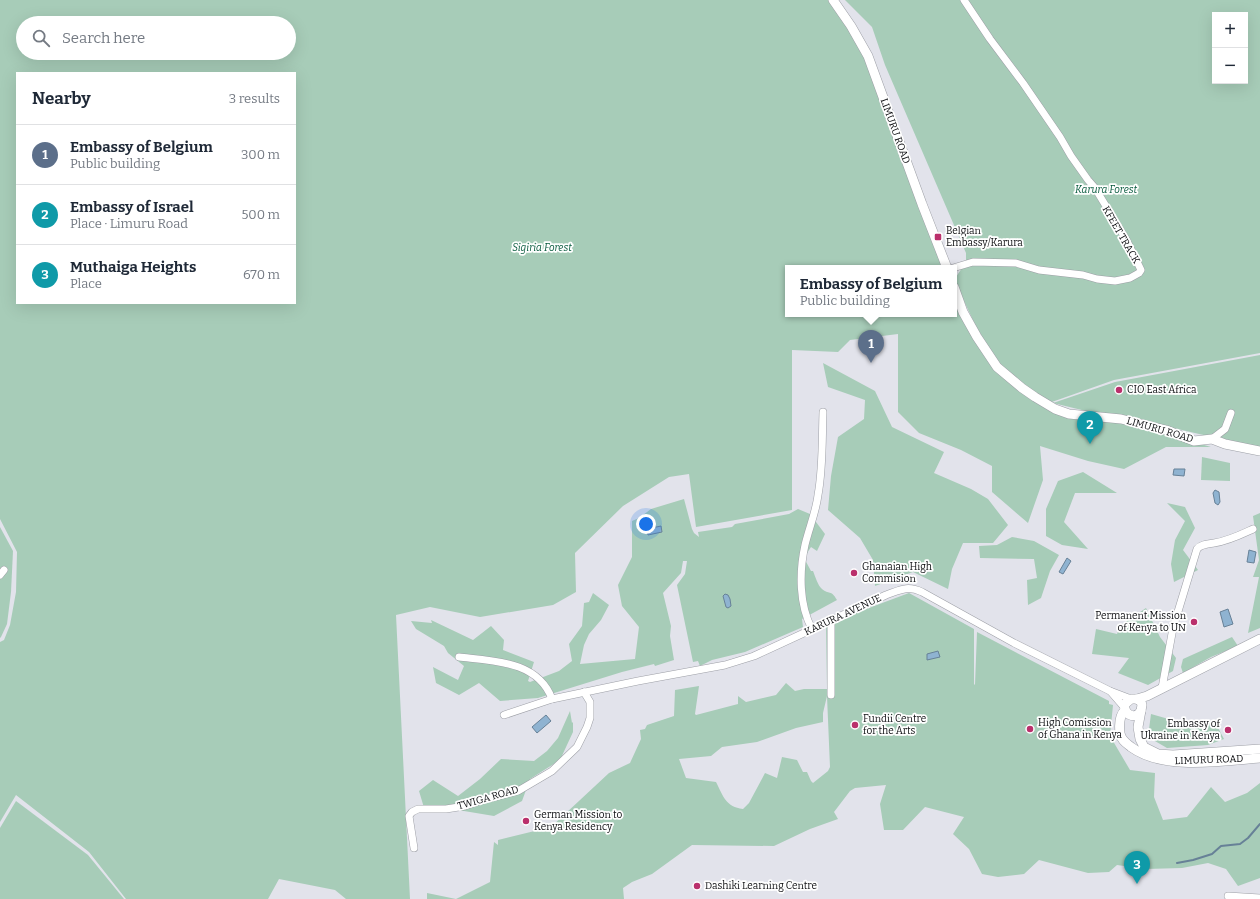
<!DOCTYPE html>
<meta charset="utf-8">
<style>
:root{--surface:#fff;--page:#f2f2f3;--text:#1f2937;--muted:#747a83;--line:#e0e1e3;--accent:#7c3aed}
body{margin:0;font-family:Bitter,serif;background:var(--page);color:var(--text)}
.controls{position:absolute;right:12px;top:12px;display:grid;overflow:hidden;border-radius:0px;box-shadow:0 4px 16px #0002}
.controls button{width:36px;height:36px;display:grid;place-items:center;padding:0;border:0;border-bottom:1px solid var(--line);background:var(--surface);color:var(--text);font:20px sans-serif}
.you{position:absolute;left:646px;top:524px;width:14px;height:14px;margin:-10px;border:3px solid #fff;border-radius:50%;background:#1a73e8;box-shadow:0 0 0 6px #1a73e833}
.badge{display:grid;place-items:center;width:26px;height:26px;border-radius:50%;background:var(--accent);color:#fff;font-size:13px;font-weight:700}
.pin{position:absolute;translate:-50% -33px;filter:drop-shadow(0 1px 2px #0008)}
.pin::after{content:'';position:absolute;top:21px;width:14px;height:12px;background:inherit;clip-path:polygon(0 0,100% 0,50% 100%)}
.popup{position:absolute;left:785px;top:265px;width:172px;height:52px;box-sizing:border-box;display:grid;place-content:center;border-radius:0px;background:var(--surface);filter:drop-shadow(0 1px 3px #0005);font-size:13px;white-space:nowrap;color:var(--muted)}
.popup b{font-size:15px;color:var(--text)}
.popup::after{content:'';position:absolute;left:50%;top:100%;margin-left:-8px;border:8px solid transparent;border-top-color:var(--surface)}
.list{margin:0;padding:0;list-style:none}
h2{display:flex;justify-content:space-between;align-items:center;height:52px;margin:0;padding:0 16px;font-size:17px}
h2 small{font-size:13px;font-weight:400;color:var(--muted)}
.list li{display:grid;grid-template-columns:26px 1fr auto;gap:12px;align-items:center;box-sizing:border-box;height:60px;padding:0 16px;border-top:1px solid var(--line)}
.list b{display:block;font-size:15px;white-space:nowrap}
.list p{margin:0;font-size:13px;white-space:nowrap;color:var(--muted)}
.list em{font-size:13px;font-style:normal;color:var(--muted)}
.icon{flex:none;width:22px;height:22px;fill:none;stroke:currentColor;stroke-width:2;stroke-linecap:round;stroke-linejoin:round}
.map{position:relative;flex:none;width:1260px;height:899px;overflow:hidden}
.search{position:absolute;background:var(--surface);box-shadow:0 4px 16px #0002;left:16px;top:16px;width:280px;height:44px;display:flex;align-items:center;gap:10px;box-sizing:border-box;padding:0 14px;border-radius:22px;color:var(--muted);font-size:15px}
.panel{position:absolute;background:var(--surface);box-shadow:0 4px 16px #0002;left:16px;top:72px;width:280px;height:232px;border-radius:0px}
.map>svg:first-child{display:block}
</style>
<div class="map">
<svg width="1260" height="899" viewBox="0 0 1260 899">
<rect width="100%" height="100%" fill="#e2e3eb"/>
<g fill="#a7ccb8" fill-rule="evenodd">
<path d="M0,0H833L854,30L948,268H788V314H954V283L971,323L980,335L954,280L966,262V253L885,65L872,27L845,0H1260V353L1114,380L1049,403L1037,400L1086,418L1133,424L1211,447H1166L1124,469L1088,461L1040,446L1043,480L1028,523L992,492V466L961,450L919,433L898,412V334L850,340L838,352L792,350V510L696,527L689,474L669,477L623,506L575,553L576,592L553,605L480,617L430,607L396,615L410,899H346L335,890L279,879L268,899H126L89,852L16,795L0,822V642L4,640L10,625L16,592L17,552L0,519ZM1215,15H1245V81H1215ZM23,23H289V53H23ZM17,73H295V303H17Z"/>
<polygon points="1260,355 1260,447 1242,444 1122,416 1090,412 1053,403 1115,382"/>
<polygon points="823,363 875,391 892,427 944,452 934,473 971,489 988,499 1008,525 993,543 963,543 952,569 948,589 913,572 875,586 873,560 860,538 828,510 831,476 838,437 864,419 865,400 828,387"/>
<polygon points="1202,457 1230,463 1230,481 1201,480"/>
<polygon points="1083,472 1117,493 1075,493 1064,522 1088,549 1062,545 1046,536 1046,509 1058,481"/>
<path d="M684,499L692,529L694,533L699,537L698,532L732,527L735,524L789,514L798,509L810,514L825,534L817,551L811,547L804,558L811,571H813C815,576 818,586 822,589C829,595 831,589 837,600L802,619L803,627L745,652L712,660L700,666L698,661L693,662L677,585L685,574L687,561H683L681,573L663,593L671,626L670,636L674,660L655,666L654,664L622,672L538,698L500,701L479,683L459,695L436,683L433,667L458,680L464,666L448,653L444,646L416,629L411,621L432,623L431,620L473,640L491,626L504,640L503,650L534,662L528,681L530,682L559,671L572,661L569,644L582,626L584,603L589,602L593,593L609,605L601,620L589,634L584,645L580,664L635,659L639,627L622,606L618,585L632,557V521L639,518L651,509Z"/>
<polygon points="1167,503 1185,507 1195,528 1183,550 1198,570 1174,582 1171,564 1175,540 1185,521"/>
<polygon points="1260,513 1260,628 1248,633 1259,577 1253,577 1259,560 1253,516"/>
<polygon points="0,527 13,551 11,592 7,624 1,637 0,638"/>
<polygon points="1012,537 1034,541 1059,555 1050,571 1041,598 1028,605 1027,580 1037,578 1034,559 980,558 979,546 997,545"/>
<path d="M909,593L974,629V684L975,685L977,632L1109,701V704L1113,705L1110,736L1130,770L1155,773L1154,797L1163,820L1187,817L1211,787L1225,802L1247,793L1260,783V878L1238,886L1226,869L1208,863L1182,868L1146,869L1117,865L1109,872L1088,873L1039,860L1024,874L998,877L982,874L969,849L953,834L964,817L925,807L903,830H884L880,804L886,785L855,788L850,791L834,812L838,819L810,829L774,846L692,845L652,874L632,882L623,888L624,899H427V893L456,899L490,882L494,842L498,845V840L551,827L609,773L630,763L641,739L640,730L645,729L647,725L674,716L675,690L699,686L695,714L696,715L738,704V696L746,702L776,695L786,683L795,691L804,689H827L826,624ZM827,696L830,767L828,771L813,783L811,781L807,772H803L797,760L782,757L777,778L765,773L749,803L743,809C726,807 723,796 716,782L686,778L679,759L711,756L722,747L757,742L796,728L823,722V713Z"/>
<polygon points="1146,608 1160,637 1176,658 1173,671 1148,685 1118,673 1129,658 1092,654 1096,629 1117,634 1121,625"/>
<polygon points="1232,637 1238,646 1211,657 1183,673 1181,667 1183,659"/>
<polygon points="570,711 572,723 573,722 573,732 560,760 530,779 522,801 494,816 464,811 425,811 419,791 433,780 458,796 480,779 501,759 534,761 547,751 558,738"/>
<polygon points="1151,714 1179,722 1215,722 1224,739 1208,745 1167,748 1148,737"/>
<polygon points="16,801 88,855 124,899 0,899 0,828"/>
</g>
<g fill="#8fb3d1" stroke="#678197">
<polygon points="1174,469 1185,469 1184,476 1173,475"/>
<polygon points="1215,490 1219,492 1220,502 1218,505 1215,503 1213,493"/>
<polygon points="661,526 662,532 648,535 647,529"/>
<polygon points="1249,550 1256,552 1254,563 1247,562"/>
<polygon points="1067,558 1071,561 1063,574 1059,572"/>
<polygon points="725,594 728,595 730,599 731,606 728,608 726,607 723,596"/>
<polygon points="1228,609 1233,624 1224,627 1220,612"/>
<polygon points="938,651 940,657 927,660 927,654"/>
<polygon points="546,715 551,721 537,733 532,727"/>
</g>
<g fill="none" stroke-linecap="round" stroke-linejoin="round">
<polyline stroke="#678197" stroke-width="2" points="1177,863 1193,860 1212,854 1221,846 1240,844 1248,838 1260,824"/>
<defs>
<g id="minor">
<polyline points="953,268 973,262 1016,263 1039,270 1083,275 1097,279 1115,281 1130,278 1139,273 1141,270 1127,241 1095,188 1088,180 1071,156 1060,137 1023,83 990,39 964,0"/>
<polyline points="1212,439 1225,429 1231,413"/>
<polyline points="0,575 4,570"/>
<polyline points="831,620 831,695"/>
<path d="M812,629C799,605 799,572 805,545C809,528 816,512 818,495C823,468 822,440 823,412"/>
<path d="M459,657C494,661 538,661 552,699L638,681L725,665L754,656L886,595C900,590 907,585 922,592L1014,643L1110,691L1131,699"/>
<path d="M1162,688L1173,628L1197,549C1201,544 1208,544 1214,543C1228,541 1240,535 1253,529"/>
<polyline points="1111,692 1124,707"/>
<polyline points="504,715 552,699"/>
<polyline points="414,848 409,816 412,812 418,809 446,809 465,806 483,800 518,791 552,771 577,747 587,727 590,718 590,702 584,692"/>
<polyline points="1228,896 1260,898"/>
</g>
<g id="major">
<polyline points="833,0 851,26 868,56 922,204 947,268"/>
<polyline points="954,287 963,312 977,337 997,367 1022,388 1035,397 1055,409 1069,414 1121,419 1166,430 1194,441 1212,439 1225,444 1260,451"/>
<polyline points="1137,699 1141,702 1142,705 1138,727 1140,739 1144,747 1158,754 1173,755 1260,749"/>
<path d="M1125,710C1119,716 1119,725 1120,733C1121,740 1126,743 1131,747C1164,771 1222,761 1260,758"/>
<path d="M1141,711C1135,720 1123,715 1125,704L1131,699H1137L1147,696L1260,639"/>
</g>
</defs>
<use href="#minor" stroke="#9d9fa6" stroke-width="8"/>
<use href="#major" stroke="#9d9fa6" stroke-width="10"/>
<use href="#minor" stroke="#fff" stroke-width="7"/>
<use href="#major" stroke="#fff" stroke-width="9"/>
</g>
<g fill="#ba306c" stroke="#fff" stroke-width="1.5">
<rect x="934" y="233" width="8" height="8" rx="2"/>
<circle cx="1119" cy="390" r="4"/>
<circle cx="854" cy="573" r="4"/>
<circle cx="1194" cy="622" r="4"/>
<circle cx="855" cy="725" r="4"/>
<circle cx="1030" cy="729" r="4"/>
<circle cx="1228" cy="730" r="4"/>
<circle cx="526" cy="821" r="4"/>
<circle cx="697" cy="886" r="4"/>
</g>
<g text-anchor="middle" dominant-baseline="central" stroke-width="3.5" stroke-linejoin="round" paint-order="stroke">
<g font-size="10" fill="#0b0c0f" stroke="#fff">
<text transform="translate(895 131) rotate(70)">LIMURU ROAD</text>
<text transform="translate(1121 235) rotate(60)">KFEET TRACK</text>
<text transform="translate(1160 430) rotate(16)">LIMURU ROAD</text>
<text transform="translate(843 615) rotate(-25)">KARURA AVENUE</text>
<text transform="translate(1209 760) rotate(-2)">LIMURU ROAD</text>
<text transform="translate(488 798) rotate(-16)">TWIGA ROAD</text>
</g>
<g font-size="10" font-style="italic" fill="#03573a" stroke="#fff">
<text x="1106" y="190">Karura Forest</text>
<text x="542" y="248">Sigiria Forest</text>
</g>
<g font-size="10" fill="#0b0c0f" stroke="#fff" text-anchor="start">
<text x="946" y="231">Belgian<tspan x="946" dy="12">Embassy/Karura</tspan></text>
<text x="1127" y="390">CIO East Africa</text>
<text x="862" y="567">Ghanaian High<tspan x="862" dy="12">Commision</tspan></text>
<text x="1186" y="616" text-anchor="end">Permanent Mission<tspan x="1186" dy="12">of Kenya to UN</tspan></text>
<text x="863" y="719">Fundii Centre<tspan x="863" dy="12">for the Arts</tspan></text>
<text x="1038" y="723">High Comission<tspan x="1038" dy="12">of Ghana in Kenya</tspan></text>
<text x="1220" y="724" text-anchor="end">Embassy of<tspan x="1220" dy="12">Ukraine in Kenya</tspan></text>
<text x="534" y="815">German Mission to<tspan x="534" dy="12">Kenya Residency</tspan></text>
<text x="705" y="886">Dashiki Learning Centre</text>
</g>
</g>
</svg>
<div class="controls">
<button>+</button>
<button>−</button>
</div>
<div class="you"></div>
<div class="pin badge" style="left:871px;top:363px;background:#5c6f8a">1</div>
<div class="popup"><b>Embassy of Belgium</b>Public building</div>
<div class="pin badge" style="left:1090px;top:444px;background:#0f9aa8">2</div>
<div class="pin badge" style="left:1137px;top:884px;background:#0f9aa8">3</div>
<div class="search"><svg class="icon" aria-label="search" viewBox="0 0 24 24"><circle cx="10" cy="10" r="6"/><path d="M15 15l6 6"/></svg>Search here</div>
<section class="panel">
<h2>Nearby<small>3 results</small></h2>
<ul class="list">
<li><span class="badge" style="background:#5c6f8a">1</span><div><b>Embassy of Belgium</b><p>Public building</p></div><em>300 m</em></li>
<li><span class="badge" style="background:#0f9aa8">2</span><div><b>Embassy of Israel</b><p>Place · Limuru Road</p></div><em>500 m</em></li>
<li><span class="badge" style="background:#0f9aa8">3</span><div><b>Muthaiga Heights</b><p>Place</p></div><em>670 m</em></li>
</ul>
</section>
</div>
